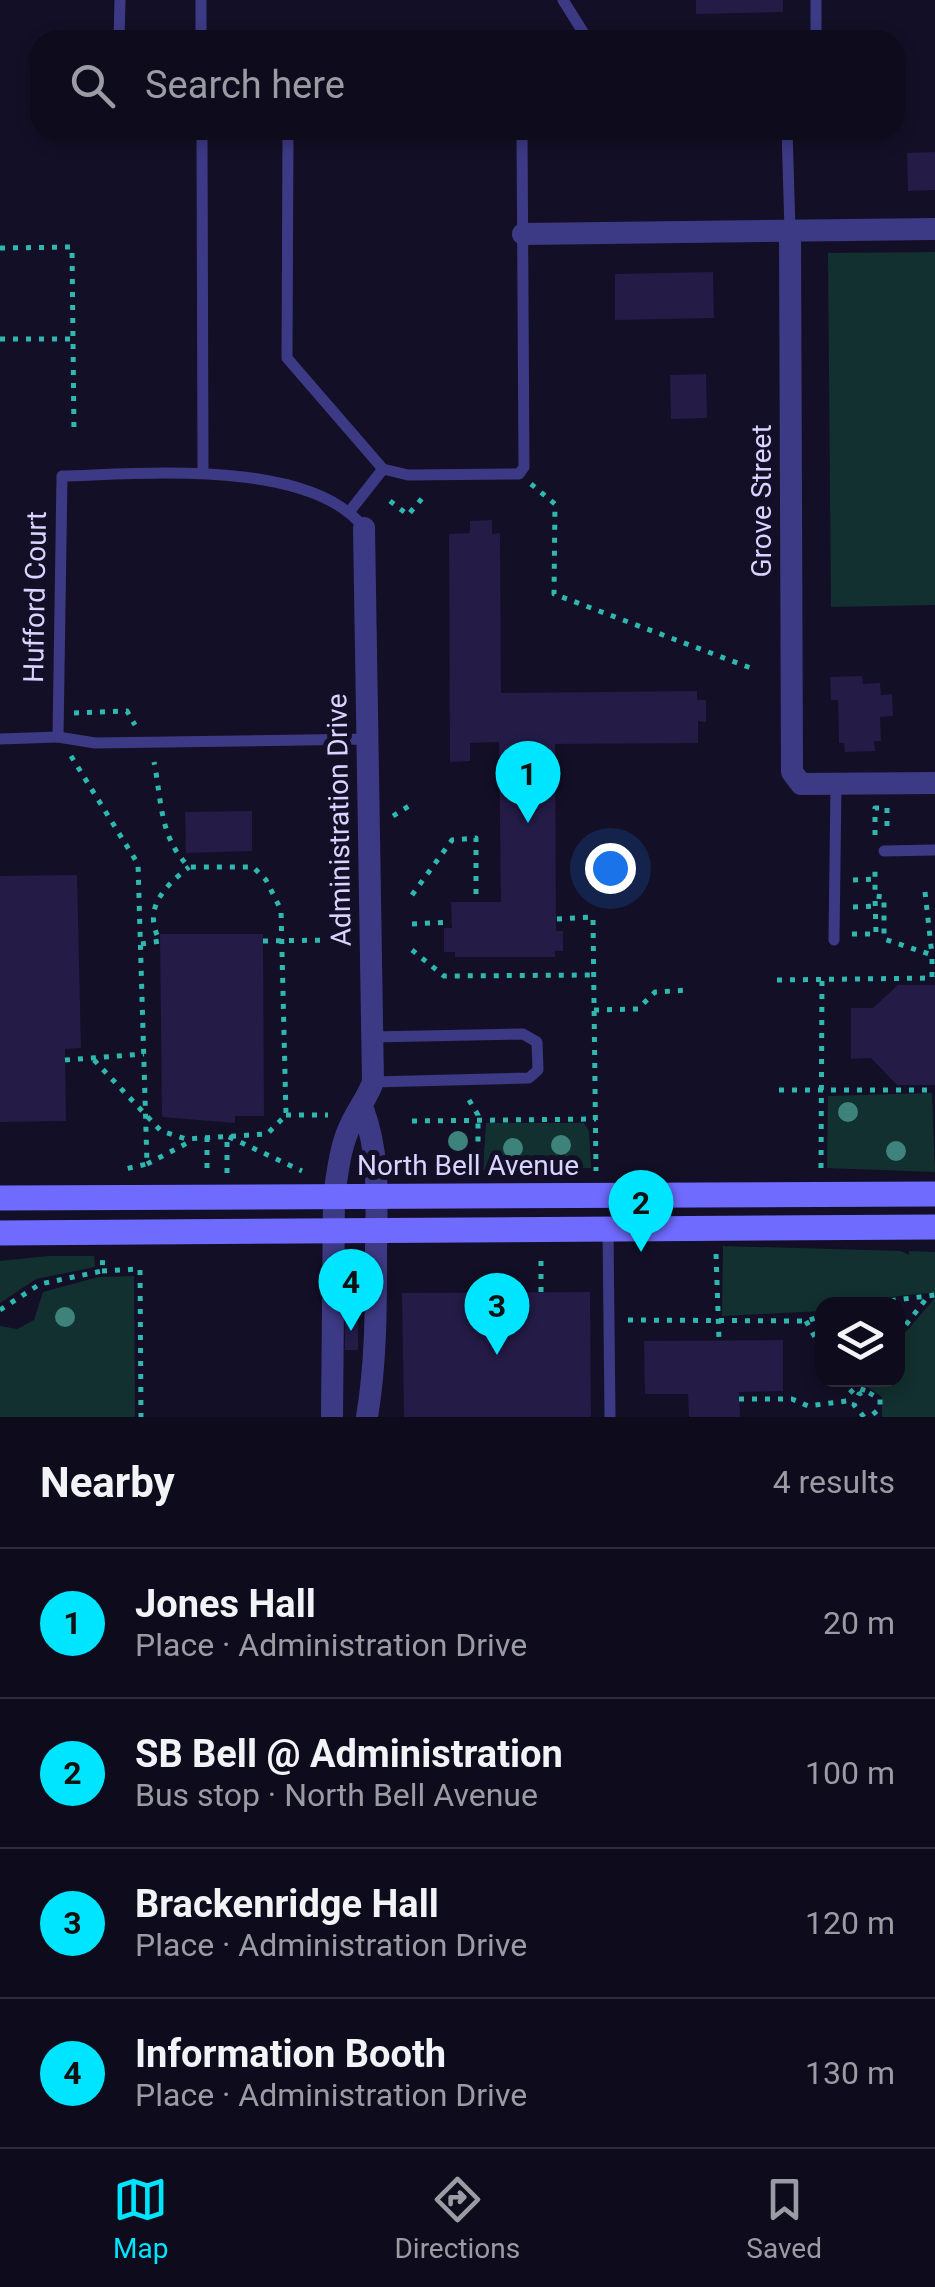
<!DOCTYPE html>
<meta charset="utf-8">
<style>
:root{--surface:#0e0b1c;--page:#171425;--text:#f1f3f6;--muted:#9b9ba3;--line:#2e2b3b;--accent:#00e5ff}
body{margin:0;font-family:Roboto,sans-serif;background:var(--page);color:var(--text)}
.controls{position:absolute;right:30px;bottom:30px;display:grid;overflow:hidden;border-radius:20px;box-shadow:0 5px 15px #0003}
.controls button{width:90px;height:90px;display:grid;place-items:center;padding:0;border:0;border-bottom:2px solid var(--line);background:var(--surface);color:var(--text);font:50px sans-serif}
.you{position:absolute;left:610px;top:868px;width:35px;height:35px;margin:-25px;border:8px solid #fff;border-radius:50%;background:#1a73e8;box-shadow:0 0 0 15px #1a73e833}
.badge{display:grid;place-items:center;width:65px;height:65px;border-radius:50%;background:var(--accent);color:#111;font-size:32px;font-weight:700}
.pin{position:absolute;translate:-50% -82px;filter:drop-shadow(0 2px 5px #0008)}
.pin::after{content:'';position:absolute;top:52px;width:35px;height:30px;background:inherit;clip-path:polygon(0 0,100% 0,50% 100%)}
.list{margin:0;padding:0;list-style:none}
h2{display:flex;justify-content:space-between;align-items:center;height:130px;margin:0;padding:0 40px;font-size:42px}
h2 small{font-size:32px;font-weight:400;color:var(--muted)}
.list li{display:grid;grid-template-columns:65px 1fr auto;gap:30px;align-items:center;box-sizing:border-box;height:150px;padding:0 40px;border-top:2px solid var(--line)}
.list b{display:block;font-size:38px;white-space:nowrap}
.list p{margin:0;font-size:32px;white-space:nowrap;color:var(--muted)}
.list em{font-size:32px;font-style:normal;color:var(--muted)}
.icon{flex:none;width:55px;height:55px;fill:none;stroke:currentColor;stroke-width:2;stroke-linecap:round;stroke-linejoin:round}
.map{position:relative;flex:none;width:935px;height:1417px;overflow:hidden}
.search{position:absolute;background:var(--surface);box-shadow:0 5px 15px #0003;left:30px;right:30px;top:30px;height:110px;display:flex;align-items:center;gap:25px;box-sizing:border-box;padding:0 35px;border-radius:30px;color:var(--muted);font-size:38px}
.sheet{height:730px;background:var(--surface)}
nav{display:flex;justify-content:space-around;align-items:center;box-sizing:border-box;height:140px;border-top:2px solid var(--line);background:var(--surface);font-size:28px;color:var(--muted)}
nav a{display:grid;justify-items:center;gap:5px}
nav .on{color:var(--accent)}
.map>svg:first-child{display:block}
</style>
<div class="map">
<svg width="935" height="1417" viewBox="0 0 935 1417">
<rect width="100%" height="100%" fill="#130f26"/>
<g fill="#12302f">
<polygon points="935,252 935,605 831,607 828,253"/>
<polygon points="932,1093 935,1172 827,1168 828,1096"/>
<polygon points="486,1123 584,1123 589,1131 591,1168 483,1170"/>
<path d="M723,1246L901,1251L909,1255V1251L935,1252V1293C896,1294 861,1304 822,1304V1311L722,1316Z"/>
<polygon points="48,1256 94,1256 95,1267 36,1279 0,1303 0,1261"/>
<polygon points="134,1276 135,1417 0,1417 0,1326 17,1329 34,1320 43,1292 98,1277"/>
<polygon points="935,1298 935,1417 882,1417 882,1397 866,1386 871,1380 898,1380 898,1341"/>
</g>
<g fill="#241b47">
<polygon points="696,0 783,0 783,12 696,14"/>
<polygon points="935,152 935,190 908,191 907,153"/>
<polygon points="713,272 714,318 615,320 615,274"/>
<polygon points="706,374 707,418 671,419 670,375"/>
<polygon points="492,520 492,534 500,533 501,693 697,691 697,700 706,700 706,722 698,721 698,743 555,744 556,931 563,931 563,951 555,951 555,957 455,957 455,952 444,952 444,928 452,928 451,902 501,902 499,742 470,743 470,761 450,762 449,534 470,533 470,521"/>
<polygon points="862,676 863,684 880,683 881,695 892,694 893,716 880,717 881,741 874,741 875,751 845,752 844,743 839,743 838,700 831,700 830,677"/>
<polygon points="252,811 252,851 186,853 185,812"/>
<polygon points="77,875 81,1048 65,1049 66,1121 0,1122 0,876"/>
<polygon points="160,934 263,934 264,1116 235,1116 235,1123 162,1117"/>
<polygon points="898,985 935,985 935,1085 897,1085 871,1058 851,1059 851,1008 873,1008"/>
<polygon points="590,1292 591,1417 404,1417 402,1293"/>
<rect x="345" y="1312" width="13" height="38"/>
<polygon points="783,1340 783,1391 739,1392 740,1417 689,1417 688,1394 645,1394 644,1341"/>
</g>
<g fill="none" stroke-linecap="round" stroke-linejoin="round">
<g stroke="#2fb8b0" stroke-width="5" stroke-dasharray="5 8" stroke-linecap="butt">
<polyline points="0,248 72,247 74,434"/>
<polyline points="0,339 74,339"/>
<polyline points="531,484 555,504 554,594 756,670"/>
<polyline points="390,501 408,515 424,496"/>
<polyline points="74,713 127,711 135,725"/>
<polyline points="71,756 138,864 147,1164 125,1169"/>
<polyline points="393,816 412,804"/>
<polyline points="875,835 875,808 887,808 887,833"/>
<polyline points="330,846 344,840"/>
<polyline points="853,880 875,879"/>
<polyline points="925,892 932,955"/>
<polyline points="412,895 452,840 476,838 476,902"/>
<polyline points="853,907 875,906"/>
<polyline points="557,919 593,917 596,1171"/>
<polyline points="412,924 451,922"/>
<polyline points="852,934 876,934 875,896"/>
<polyline points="263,941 331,940"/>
<path d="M141,944L160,941C142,909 164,887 189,867"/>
<polyline points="412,950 444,976 594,975"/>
<polyline points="777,980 932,978 932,955 884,939 884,897 875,896 875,866"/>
<polyline points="594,1010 638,1009 655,992 689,990"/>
<polyline points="65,1060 144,1054"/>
<path d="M94,1060L161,1131L186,1139L267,1134L286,1115L281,910L266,880L253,867H189C159,837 162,801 154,762"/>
<polyline points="779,1090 935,1090"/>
<polyline points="469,1100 478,1115 478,1171"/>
<polyline points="286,1115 328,1115"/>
<polyline points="412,1121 596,1119"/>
<polyline points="207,1137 207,1174"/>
<polyline points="147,1164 193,1140"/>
<polyline points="821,1168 822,979"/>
<polyline points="227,1173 227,1136 302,1171"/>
<polyline points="716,1254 719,1340"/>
<polyline points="102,1271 140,1269 141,1417"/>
<polyline points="541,1292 541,1256"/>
<polyline points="865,1304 935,1295"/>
<polyline points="0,1310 40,1284 102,1271 103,1255"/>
<polyline points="628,1320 806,1321 822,1316"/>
<polyline points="806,1321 822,1350"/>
<polyline points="898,1335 929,1295"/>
<polyline points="841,1380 856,1396"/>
<polyline points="862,1392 866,1380"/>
<polyline points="739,1399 792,1399 808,1406 854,1400"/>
<polyline points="864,1417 854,1405 859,1394 866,1391 880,1399 880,1408 870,1417"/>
</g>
<g stroke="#3d3a85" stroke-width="11">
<polyline points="563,0 588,40"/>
<polyline points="119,40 120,0"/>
<polyline points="201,40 201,0"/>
<polyline points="816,40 816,0"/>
<polyline points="118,130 118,134 202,133"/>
<polyline points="202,130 203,472"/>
<polyline points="288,130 287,358 383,469 408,475 519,474 524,467 522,130"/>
<polyline points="787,130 790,230"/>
<polyline points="350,511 383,469"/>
<polyline points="58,737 95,743 369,739"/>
<path d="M0,739L58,737L62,476C143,474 310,458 364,528"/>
<polyline points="884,851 935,850"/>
<polyline points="834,940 836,784"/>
<polyline points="372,1037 523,1034 537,1042 538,1070 529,1078 373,1082"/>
<polyline points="608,1229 610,1417"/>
</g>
<g stroke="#3d3a85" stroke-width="22">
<polyline points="790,230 792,772 801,784 935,783"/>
<polyline points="523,234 935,229"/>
<path d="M363,1109C381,1158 376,1204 376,1255C376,1310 376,1363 367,1417"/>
<path d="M332,1417L334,1195C338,1171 340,1146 351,1124C358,1109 367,1098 373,1082L364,528"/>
</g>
<g stroke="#6f6bff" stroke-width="25">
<polyline points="0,1198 935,1194"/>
<polyline points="0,1233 935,1227"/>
</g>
</g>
<g fill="#3d827b">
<circle cx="848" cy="1112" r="10"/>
<circle cx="458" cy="1141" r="10"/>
<circle cx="561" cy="1145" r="10"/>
<circle cx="513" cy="1148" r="10"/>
<circle cx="896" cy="1151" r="10"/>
<circle cx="65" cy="1317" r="10"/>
</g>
<g text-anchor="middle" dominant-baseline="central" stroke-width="10" stroke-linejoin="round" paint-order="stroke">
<g font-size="28" fill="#d9d4ff" stroke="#130f26">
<text transform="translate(761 501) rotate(-90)">Grove Street</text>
<text transform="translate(35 597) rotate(-89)">Hufford Court</text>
<text transform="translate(339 820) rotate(-91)">Administration Drive</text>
<text x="468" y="1165">North Bell Avenue</text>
</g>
</g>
</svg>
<div class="controls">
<button><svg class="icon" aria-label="layers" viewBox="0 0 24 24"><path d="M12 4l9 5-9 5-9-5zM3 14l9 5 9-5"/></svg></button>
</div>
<div class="you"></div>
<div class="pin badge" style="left:528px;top:823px">1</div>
<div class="pin badge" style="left:641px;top:1252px">2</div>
<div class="pin badge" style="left:497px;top:1355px">3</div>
<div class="pin badge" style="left:351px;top:1331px">4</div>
<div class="search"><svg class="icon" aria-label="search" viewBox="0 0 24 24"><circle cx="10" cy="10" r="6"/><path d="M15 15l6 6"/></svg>Search here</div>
</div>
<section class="sheet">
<h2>Nearby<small>4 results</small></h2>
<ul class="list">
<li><span class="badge">1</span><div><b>Jones Hall</b><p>Place · Administration Drive</p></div><em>20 m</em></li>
<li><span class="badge">2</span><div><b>SB Bell @ Administration</b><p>Bus stop · North Bell Avenue</p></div><em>100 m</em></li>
<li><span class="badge">3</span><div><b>Brackenridge Hall</b><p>Place · Administration Drive</p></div><em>120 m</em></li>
<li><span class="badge">4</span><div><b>Information Booth</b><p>Place · Administration Drive</p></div><em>130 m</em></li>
</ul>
</section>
<nav>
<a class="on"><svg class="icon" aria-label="map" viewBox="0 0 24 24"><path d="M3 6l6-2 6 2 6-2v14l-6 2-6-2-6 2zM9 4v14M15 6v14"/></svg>Map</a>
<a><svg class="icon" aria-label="directions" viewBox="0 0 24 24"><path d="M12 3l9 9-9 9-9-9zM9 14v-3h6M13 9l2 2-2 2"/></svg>Directions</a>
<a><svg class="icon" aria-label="saved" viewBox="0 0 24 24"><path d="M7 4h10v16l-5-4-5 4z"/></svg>Saved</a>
</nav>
